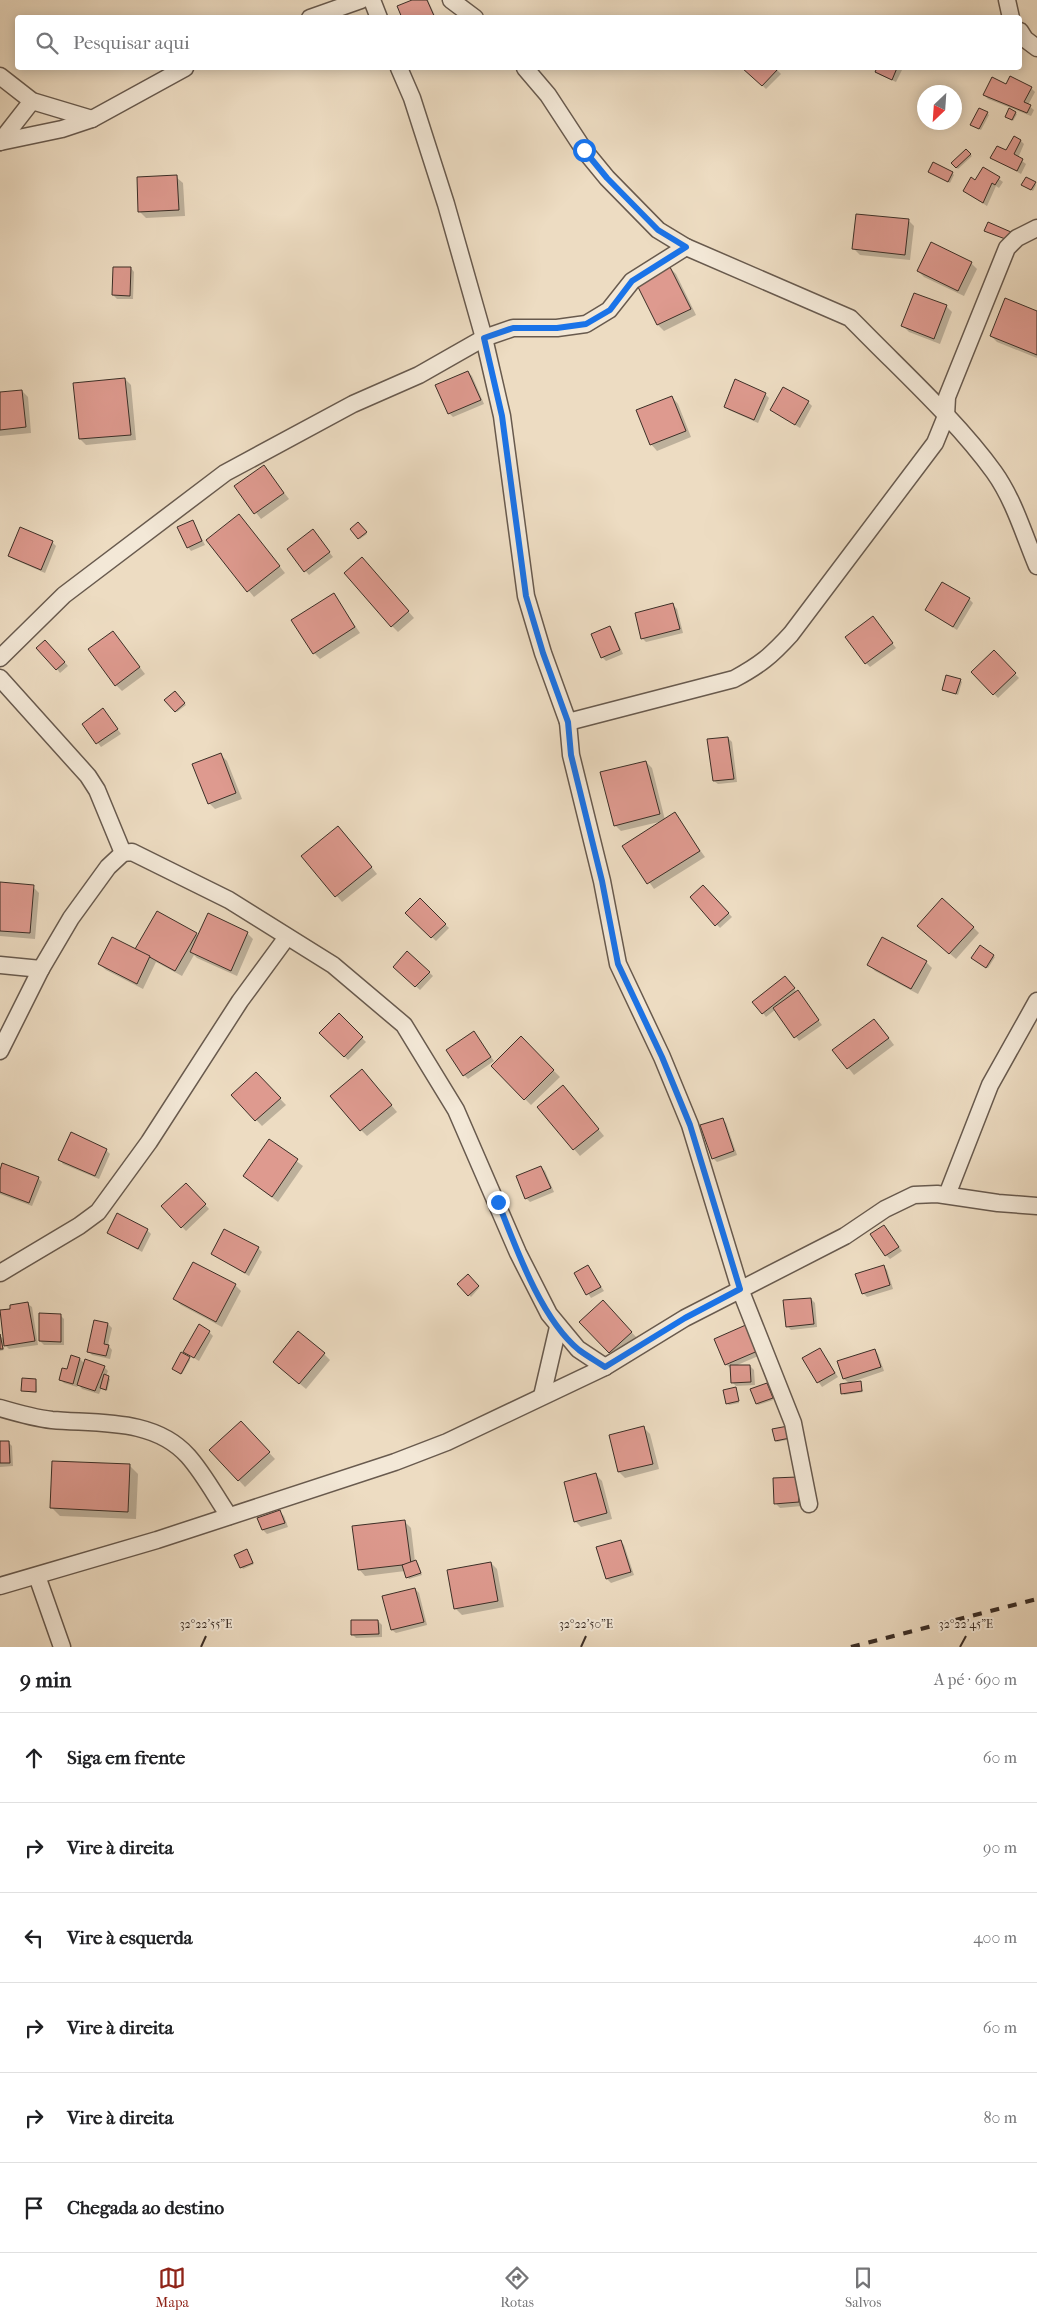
<!DOCTYPE html>
<html lang="pt">
<meta charset="utf-8">
<style>
:root{--surface:#fff;--page:#f6f6f6;--text:#202124;--muted:#757577;--line:#e0e0e0;--accent:#8f2418}
body{margin:0;font-family:"IM FELL French Canon",serif;background:var(--page);color:var(--text)}
.compass{position:absolute;left:917px;top:85px;width:45px;height:45px;border-radius:50%;background:var(--surface);box-shadow:0 2px 12px #0003;rotate:205deg}
.stop{position:absolute;width:15px;height:15px;margin:-11px;border:4px solid #1a73e8;border-radius:50%;background:#fff}
.stop.end{background:#1a73e8;border-color:#fff;box-shadow:0 1px 5px #0008}
.list{margin:0;padding:0;list-style:none}
h2{display:flex;justify-content:space-between;align-items:center;height:65px;margin:0;padding:0 20px;font-size:21px}
h2 small{font-size:16px;font-weight:400;color:var(--muted)}
.list li{display:grid;grid-template-columns:32px 1fr auto;gap:15px;align-items:center;box-sizing:border-box;height:90px;padding:0 20px;border-top:1px solid var(--line)}
.list b{display:block;font-size:19px;white-space:nowrap}
.list em{font-size:16px;font-style:normal;color:var(--muted)}
.icon{flex:none;width:28px;height:28px;fill:none;stroke:currentColor;stroke-width:2;stroke-linecap:round;stroke-linejoin:round}
.map{position:relative;flex:none;width:1037px;height:1647px;overflow:hidden}
.search{position:absolute;background:var(--surface);box-shadow:0 2px 12px #0003;left:15px;right:15px;top:15px;height:55px;display:flex;align-items:center;gap:12px;box-sizing:border-box;padding:0 18px;border-radius:5px;color:var(--muted);font-size:19px}
.sheet{height:605px;background:var(--surface)}
nav{display:flex;justify-content:space-around;align-items:center;box-sizing:border-box;height:70px;border-top:1px solid var(--line);background:var(--surface);font-size:14px;color:var(--muted)}
nav a{display:grid;justify-items:center;gap:2px}
nav .on{color:var(--accent)}
.map>svg:first-child{display:block}
</style>
<div class="map">
<svg width="1037" height="1647" viewBox="0 0 1037 1647">
<rect width="100%" height="100%" fill="#eddcc2"/>
<filter id="stains"><feTurbulence type="fractalNoise" baseFrequency=".004" numOctaves="4"/><feColorMatrix values="0 0 0 0 .2 0 0 0 0 .09 0 0 0 0 .02 0 0 0 .5 -.17"/></filter>
<radialGradient id="worn" r=".72"><stop offset=".6" stop-color="#630" stop-opacity="0"/><stop offset="1" stop-color="#630" stop-opacity=".3"/></radialGradient>
<g fill="#0003">
<polygon points="415,0 428,0 436,18 403,18"/>
<polygon points="743,68 775,68 781,74 766,89"/>
<polygon points="878,68 903,68 896,82 880,75 876,71"/>
<polygon points="1007,86 1031,88 1035,92 1028,105 1034,110 1031,116 988,99 984,95"/>
<polygon points="987,113 989,115 981,130 973,126"/>
<polygon points="1015,113 1017,114 1013,121 1007,117"/>
<polygon points="1021,141 1024,144 1018,158 1026,164 1021,174 992,158 1006,152"/>
<polygon points="966,150 972,156 958,169 952,163"/>
<polygon points="984,168 1003,182 999,188 996,186 987,206 964,191 975,182"/>
<polygon points="931,173 952,173 954,175 950,183"/>
<polygon points="176,177 183,183 185,216 146,218 140,212"/>
<polygon points="1035,183 1036,185 1033,191 1024,186"/>
<polygon points="908,220 914,226 910,260 860,255 854,249"/>
<polygon points="971,263 977,269 964,296 924,277 918,271"/>
<polygon points="131,268 134,272 133,299 117,299 113,295"/>
<polygon points="670,268 676,274 696,315 664,331 658,325 638,283"/>
<polygon points="946,306 952,312 940,344 909,332 903,326"/>
<polygon points="1037,312 1037,358 997,342 991,336"/>
<polygon points="468,372 472,376 484,404 453,417 449,413"/>
<polygon points="125,379 131,385 136,440 86,445 80,439 75,384"/>
<polygon points="22,391 28,397 31,433 0,436 0,393"/>
<polygon points="765,394 769,398 758,423 729,410 725,406"/>
<polygon points="672,397 678,404 691,437 657,451 651,444"/>
<polygon points="808,402 812,406 800,428 771,410"/>
<polygon points="264,467 289,499 261,519 236,487"/>
<polygon points="239,516 285,573 254,597 208,540"/>
<polygon points="193,521 205,545 191,551 188,547"/>
<polygon points="358,523 367,534 360,539 352,529"/>
<polygon points="316,535 333,557 309,575 288,549"/>
<polygon points="52,542 56,546 45,573 13,559 9,555"/>
<polygon points="368,565 414,618 398,632 392,626"/>
<polygon points="334,595 360,633 320,659 314,653"/>
<polygon points="969,599 973,603 957,630 926,610"/>
<polygon points="673,605 677,609 683,633 646,642 642,638"/>
<polygon points="876,622 896,648 870,667 866,663"/>
<polygon points="610,627 613,631 623,654 606,661 602,657"/>
<polygon points="118,639 145,674 122,691 116,685"/>
<polygon points="45,641 68,666 60,673 57,669"/>
<polygon points="994,652 1019,678 998,698 973,672"/>
<polygon points="960,680 962,682 958,695 943,690"/>
<polygon points="175,693 186,705 177,712 166,700"/>
<polygon points="107,714 121,734 101,747 83,724"/>
<polygon points="728,738 732,742 737,782 718,784 714,781"/>
<polygon points="221,755 227,761 242,799 215,809 209,803"/>
<polygon points="646,762 652,768 665,820 674,814 705,857 654,889 624,846 663,821 621,831 615,825"/>
<polygon points="344,833 377,874 342,902 303,856"/>
<polygon points="0,884 33,887 39,893 35,939 0,936"/>
<polygon points="703,886 732,917 720,928 691,898"/>
<polygon points="420,900 449,928 436,941 407,913"/>
<polygon points="973,927 979,933 956,959 925,932"/>
<polygon points="247,933 253,939 237,976 197,958 194,955 182,976 156,962 143,989 106,970 99,964 136,950 196,934 198,936"/>
<polygon points="408,953 433,976 420,990 395,967"/>
<polygon points="993,956 995,957 988,968 974,959"/>
<polygon points="926,962 932,968 918,994 875,971 869,965"/>
<polygon points="789,982 822,1025 799,1041 776,1009 766,1017 763,1013"/>
<polygon points="339,1015 366,1042 348,1060 321,1033"/>
<polygon points="880,1026 894,1045 854,1075 834,1050"/>
<polygon points="474,1032 494,1061 468,1079 464,1075"/>
<polygon points="521,1038 560,1077 531,1105 492,1066"/>
<polygon points="256,1073 286,1105 262,1126 233,1095"/>
<polygon points="368,1077 397,1112 367,1136 361,1130"/>
<polygon points="569,1093 604,1136 580,1156 538,1107"/>
<polygon points="722,1119 726,1123 737,1155 717,1162 713,1158"/>
<polygon points="269,1141 303,1166 278,1202 244,1176"/>
<polygon points="106,1150 110,1154 99,1179 63,1164 60,1160"/>
<polygon points="541,1167 545,1171 554,1192 530,1202 526,1198"/>
<polygon points="0,1173 38,1178 42,1182 32,1206 0,1194"/>
<polygon points="186,1184 209,1209 186,1231 162,1206"/>
<polygon points="884,1227 902,1251 890,1259 886,1255"/>
<polygon points="147,1230 151,1234 142,1252 109,1233"/>
<polygon points="258,1248 262,1252 249,1276 212,1254"/>
<polygon points="588,1266 604,1291 591,1298 575,1273"/>
<polygon points="883,1266 887,1270 893,1289 867,1297 863,1293"/>
<polygon points="468,1276 479,1288 471,1297 459,1284"/>
<polygon points="235,1285 241,1291 222,1327 181,1305 174,1299"/>
<polygon points="811,1299 815,1303 817,1327 791,1330 787,1326"/>
<polygon points="603,1302 637,1338 616,1359 581,1322"/>
<polygon points="28,1304 32,1307 38,1345 9,1349 3,1343 4,1350 0,1351 0,1336 4,1339 0,1312"/>
<polygon points="60,1315 64,1319 64,1345 44,1345 40,1341"/>
<polygon points="108,1324 112,1328 108,1345 112,1350 110,1359 92,1355 88,1351"/>
<polygon points="748,1326 763,1354 735,1366 750,1366 754,1370 755,1385 736,1386 732,1382 730,1368 726,1364"/>
<polygon points="209,1332 213,1336 199,1361 184,1352"/>
<polygon points="820,1349 838,1377 822,1387 803,1359"/>
<polygon points="875,1350 878,1354 884,1371 849,1383 844,1379 839,1362"/>
<polygon points="324,1354 330,1360 306,1389 281,1368"/>
<polygon points="189,1358 190,1360 182,1374 175,1370"/>
<polygon points="80,1359 85,1364 104,1367 108,1371 106,1376 110,1379 107,1391 101,1389 99,1394 82,1389 78,1384 77,1387 64,1383 60,1379"/>
<polygon points="36,1381 37,1393 22,1391"/>
<polygon points="860,1382 863,1392 844,1395 843,1393"/>
<polygon points="768,1386 773,1400 758,1405 757,1404"/>
<polygon points="735,1389 739,1403 729,1405 727,1403"/>
<polygon points="644,1428 650,1434 659,1469 625,1478 619,1472"/>
<polygon points="247,1429 275,1459 245,1487 211,1450"/>
<polygon points="789,1429 791,1439 777,1442 776,1441"/>
<polygon points="8,1442 12,1446 13,1466 0,1467 0,1443"/>
<polygon points="129,1465 138,1474 136,1519 60,1516 52,1508"/>
<polygon points="596,1475 602,1481 612,1519 581,1527 575,1521"/>
<polygon points="796,1478 802,1506 780,1508 776,1504"/>
<polygon points="280,1512 284,1516 288,1527 267,1534 263,1530 259,1519"/>
<polygon points="404,1521 411,1528 415,1562 418,1563 422,1575 409,1579 405,1571 365,1576 359,1569"/>
<polygon points="620,1541 624,1545 634,1575 611,1583 607,1579 598,1548"/>
<polygon points="247,1551 254,1564 243,1569 236,1556"/>
<polygon points="491,1563 497,1569 504,1607 462,1615 455,1608"/>
<polygon points="415,1589 419,1593 427,1625 396,1633 392,1630"/>
<polygon points="378,1621 382,1625 382,1637 356,1638 352,1634"/>
</g>
<g fill="#de9a8f" stroke="#3c2f27">
<polygon points="412,0 427,0 435,18 402,18 397,6"/>
<polygon points="742,68 776,68 778,69 762,86"/>
<polygon points="877,68 897,68 892,80 875,72"/>
<polygon points="1010,76 1032,87 1024,102 1031,105 1027,113 983,95 992,77 1006,84"/>
<polygon points="979,108 988,112 979,129 970,125"/>
<polygon points="1009,108 1016,112 1012,120 1005,117"/>
<polygon points="1014,136 1021,140 1014,154 1023,159 1017,171 990,158 997,146 1006,150"/>
<polygon points="966,149 971,154 956,168 951,163"/>
<polygon points="933,162 953,172 948,182 928,172"/>
<polygon points="983,167 1000,177 995,185 992,183 983,203 963,191 971,177 975,180"/>
<polygon points="177,175 179,210 138,212 137,177"/>
<polygon points="1026,177 1036,182 1031,190 1021,185"/>
<polygon points="856,214 909,219 905,255 852,249"/>
<polygon points="988,222 1011,232 1008,240 984,231"/>
<polygon points="931,242 972,262 958,291 917,271"/>
<polygon points="113,267 131,267 130,296 112,295"/>
<polygon points="670,267 691,309 657,325 636,283"/>
<polygon points="914,293 947,305 934,339 901,326"/>
<polygon points="1005,298 1037,311 1037,355 990,336"/>
<polygon points="468,371 481,400 448,414 435,385"/>
<polygon points="125,378 131,435 79,439 73,383"/>
<polygon points="735,379 766,393 754,420 724,407"/>
<polygon points="783,387 809,401 795,425 770,410"/>
<polygon points="22,390 26,427 0,430 0,392"/>
<polygon points="672,396 686,431 650,445 636,410"/>
<polygon points="264,465 284,493 254,514 234,486"/>
<polygon points="239,514 280,566 247,592 206,540"/>
<polygon points="193,520 202,541 187,548 177,527"/>
<polygon points="358,522 367,532 358,539 350,529"/>
<polygon points="20,527 53,541 41,570 8,556"/>
<polygon points="313,529 330,552 304,572 287,549"/>
<polygon points="362,557 409,611 391,627 344,573"/>
<polygon points="942,582 970,598 953,627 925,610"/>
<polygon points="334,593 355,627 313,654 291,620"/>
<polygon points="673,603 680,629 641,639 635,613"/>
<polygon points="873,616 893,643 865,664 845,637"/>
<polygon points="610,626 620,650 601,658 591,634"/>
<polygon points="113,631 140,667 115,686 88,649"/>
<polygon points="45,640 65,662 56,670 36,648"/>
<polygon points="994,650 1016,673 993,695 971,672"/>
<polygon points="946,675 961,679 956,694 942,690"/>
<polygon points="175,691 185,703 175,712 164,700"/>
<polygon points="103,708 118,729 96,744 82,724"/>
<polygon points="728,737 734,779 713,781 707,739"/>
<polygon points="221,753 236,793 208,804 192,764"/>
<polygon points="646,761 660,814 614,826 600,772"/>
<polygon points="675,812 700,851 647,884 622,846"/>
<polygon points="338,826 372,867 335,897 301,856"/>
<polygon points="0,882 34,885 30,933 0,931"/>
<polygon points="703,885 729,913 715,926 690,897"/>
<polygon points="420,898 446,924 431,938 405,913"/>
<polygon points="942,898 974,927 949,954 917,926"/>
<polygon points="157,911 197,933 175,971 135,949"/>
<polygon points="208,913 248,932 231,971 190,952"/>
<polygon points="112,937 150,956 137,984 98,964"/>
<polygon points="882,937 927,961 911,989 867,965"/>
<polygon points="980,945 994,955 986,968 971,958"/>
<polygon points="407,951 430,972 415,987 393,967"/>
<polygon points="785,976 795,988 762,1014 752,1002"/>
<polygon points="798,990 819,1020 794,1038 773,1008"/>
<polygon points="339,1013 363,1037 344,1057 319,1033"/>
<polygon points="874,1019 889,1038 847,1069 832,1050"/>
<polygon points="474,1031 491,1057 463,1076 446,1050"/>
<polygon points="521,1036 554,1070 524,1100 491,1066"/>
<polygon points="362,1069 392,1105 360,1131 330,1096"/>
<polygon points="256,1072 281,1098 255,1121 231,1095"/>
<polygon points="563,1085 599,1129 573,1150 537,1107"/>
<polygon points="723,1118 734,1151 712,1159 700,1125"/>
<polygon points="71,1132 107,1149 95,1176 58,1160"/>
<polygon points="269,1139 298,1159 272,1197 243,1176"/>
<polygon points="2,1163 39,1177 29,1203 0,1192 0,1170"/>
<polygon points="541,1166 551,1188 525,1199 516,1176"/>
<polygon points="186,1183 206,1204 181,1228 161,1206"/>
<polygon points="117,1213 148,1229 138,1249 107,1233"/>
<polygon points="884,1225 899,1247 885,1256 870,1234"/>
<polygon points="224,1229 259,1247 245,1273 211,1254"/>
<polygon points="193,1262 236,1284 216,1322 173,1299"/>
<polygon points="588,1265 601,1287 586,1295 574,1273"/>
<polygon points="884,1265 890,1285 862,1294 855,1274"/>
<polygon points="468,1274 479,1286 468,1296 457,1284"/>
<polygon points="811,1298 814,1324 786,1327 783,1300"/>
<polygon points="603,1300 632,1332 609,1353 579,1322"/>
<polygon points="28,1302 35,1341 4,1346 0,1310 10,1309 10,1305"/>
<polygon points="39,1313 61,1314 61,1342 39,1341"/>
<polygon points="94,1320 108,1323 104,1344 109,1345 106,1356 87,1352"/>
<polygon points="199,1324 210,1331 194,1358 183,1352"/>
<polygon points="748,1324 760,1350 725,1365 714,1339"/>
<polygon points="298,1331 325,1353 299,1384 273,1362"/>
<polygon points="0,1334 3,1349 0,1349"/>
<polygon points="820,1348 835,1373 817,1383 802,1358"/>
<polygon points="875,1349 881,1367 843,1379 837,1361"/>
<polygon points="181,1352 190,1357 181,1374 172,1369"/>
<polygon points="71,1355 80,1358 73,1384 59,1380 62,1368 67,1369"/>
<polygon points="85,1359 105,1366 95,1391 77,1385"/>
<polygon points="730,1365 750,1365 751,1382 731,1383"/>
<polygon points="104,1374 109,1376 106,1390 100,1388"/>
<polygon points="22,1378 36,1379 36,1392 21,1391"/>
<polygon points="861,1381 862,1391 841,1394 840,1384"/>
<polygon points="767,1383 773,1398 756,1404 750,1389"/>
<polygon points="736,1387 739,1401 726,1404 723,1390"/>
<polygon points="241,1421 270,1452 238,1481 209,1450"/>
<polygon points="644,1426 653,1464 618,1472 609,1435"/>
<polygon points="788,1426 790,1438 775,1441 772,1429"/>
<polygon points="0,1441 9,1441 10,1463 0,1463"/>
<polygon points="52,1461 130,1464 128,1512 50,1508"/>
<polygon points="596,1473 607,1513 574,1522 564,1482"/>
<polygon points="797,1477 799,1502 774,1504 773,1478"/>
<polygon points="280,1510 285,1523 262,1530 257,1518"/>
<polygon points="405,1520 411,1564 358,1570 352,1526"/>
<polygon points="621,1540 631,1572 606,1579 596,1547"/>
<polygon points="247,1549 253,1563 240,1568 234,1555"/>
<polygon points="416,1560 421,1573 406,1578 402,1565"/>
<polygon points="491,1562 498,1601 454,1609 447,1570"/>
<polygon points="415,1588 424,1622 391,1630 382,1596"/>
<polygon points="351,1620 378,1620 379,1634 351,1635"/>
</g>
<g fill="none" stroke-linecap="round" stroke-linejoin="round">
<defs>
<g id="street">
<polyline points="372,0 379,18"/>
<polyline points="451,0 475,18"/>
<polyline points="1007,0 1011,18"/>
<polyline points="310,18 361,0"/>
<polyline points="1020,31 1025,39 1037,48"/>
<polyline points="399,68 412,98 446,204 484,338 502,416 526,596 543,653 568,722 571,755 602,881 618,964 662,1057 690,1125 740,1289 793,1423 809,1504"/>
<path d="M525,68L548,95L584,150L607,178L658,230L686,247L850,318L859,327C904,373 957,421 994,472C1014,500 1024,535 1037,566"/>
<polyline points="0,76 32,101 92,119"/>
<polyline points="0,142 62,129 92,119 185,68"/>
<polyline points="0,142 32,101"/>
<polyline points="0,658 64,595 225,473 353,404 419,375 484,338 513,328 557,328 586,324 609,310 632,281 686,247"/>
<polyline points="0,678 88,776 97,790 123,853"/>
<path d="M568,722L734,679C760,665 771,656 791,634L935,443L946,416L947,397L1007,248L1017,238L1037,228"/>
<polyline points="0,965 41,969 71,918 108,867 123,853 132,852 229,900 333,965 404,1025 456,1110 518,1253 549,1314 578,1349 605,1367"/>
<polyline points="0,1051 41,969"/>
<polyline points="947,1195 990,1085 1037,1001"/>
<polyline points="0,1273 79,1226 98,1212 149,1142 240,1001 287,937"/>
<polyline points="542,1396 558,1327"/>
<path d="M0,1408C17,1413 34,1418 52,1420C98,1424 154,1418 188,1456C204,1474 216,1497 229,1516"/>
<polyline points="37,1576 62,1647"/>
<polyline points="0,1586 157,1540 395,1462 447,1442 605,1367 685,1318 845,1236 885,1209 914,1195 937,1194 998,1203 1037,1206"/>
</g>
</defs>
<use href="#street" stroke="#685a4e" stroke-width="19"/>
<use href="#street" stroke="#f3e8d7" stroke-width="16"/>
<polyline stroke="#3c2f27" stroke-width="4" stroke-dasharray="9 9" stroke-linecap="butt" points="851,1647 1037,1599"/>
</g>
<g fill="none" stroke-linecap="round" stroke-linejoin="round">
<path stroke="#1a73e8" stroke-width="6" d="M498,1202C516,1248 541,1319 579,1350C587,1356 596,1361 605,1367L685,1318L740,1289L690,1125L662,1057L618,964L602,881L571,755L568,722L543,653L526,596L502,416L484,338L513,328H557L586,324L610,310L632,281L686,247L658,230L607,178L584,150"/>
</g>
<path fill="none" stroke="#3c2f27" stroke-width="2" d="M201,1647L206,1636M581,1647L586,1636M960,1647L966,1636"/>
<g font-size="12" text-anchor="middle" fill="#3c2f27" stroke="#f3e8d7" stroke-width="4" stroke-linejoin="round" paint-order="stroke">
<text x="206" y="1628">32°22'55"E</text>
<text x="586" y="1628">32°22'50"E</text>
<text x="966" y="1628">32°22'45"E</text>
</g>
<rect width="100%" height="100%" filter="url(#stains)"/>
<rect width="100%" height="100%" fill="url(#worn)"/>
</svg>
<svg class="compass" viewBox="-18 -18 36 36"><path d="M0-13l5 13h-10z" fill="#e53935"/><path d="M0 13l5-13h-10z" fill="#757577"/></svg>
<div class="stop" style="left:584px;top:150px"></div>
<div class="stop end" style="left:498px;top:1202px"></div>
<div class="search"><svg class="icon" aria-label="search" viewBox="0 0 24 24"><circle cx="10" cy="10" r="6"/><path d="M15 15l6 6"/></svg>Pesquisar aqui</div>
</div>
<section class="sheet">
<h2>9 min<small>A pé · 690 m</small></h2>
<ul class="list">
<li><svg class="icon" aria-label="ahead" viewBox="0 0 24 24"><path d="M12 20V5M6 11l6-6 6 6"/></svg><div><b>Siga em frente</b></div><em>60 m</em></li>
<li><svg class="icon" aria-label="right" viewBox="0 0 24 24"><path d="M7 20v-9h11M14 6l5 5-5 5"/></svg><div><b>Vire à direita</b></div><em>90 m</em></li>
<li><svg class="icon" aria-label="left" viewBox="0 0 24 24"><path d="M17 20v-9H6M10 6l-5 5 5 5"/></svg><div><b>Vire à esquerda</b></div><em>400 m</em></li>
<li><svg class="icon" aria-label="right" viewBox="0 0 24 24"><path d="M7 20v-9h11M14 6l5 5-5 5"/></svg><div><b>Vire à direita</b></div><em>60 m</em></li>
<li><svg class="icon" aria-label="right" viewBox="0 0 24 24"><path d="M7 20v-9h11M14 6l5 5-5 5"/></svg><div><b>Vire à direita</b></div><em>80 m</em></li>
<li><svg class="icon" aria-label="arrive" viewBox="0 0 24 24"><path d="M6 21V4h12l-3 4 3 4H6"/></svg><div><b>Chegada ao destino</b></div></li>
</ul>
</section>
<nav>
<a class="on"><svg class="icon" aria-label="map" viewBox="0 0 24 24"><path d="M3 6l6-2 6 2 6-2v14l-6 2-6-2-6 2zM9 4v14M15 6v14"/></svg>Mapa</a>
<a><svg class="icon" aria-label="directions" viewBox="0 0 24 24"><path d="M12 3l9 9-9 9-9-9zM9 14v-3h6M13 9l2 2-2 2"/></svg>Rotas</a>
<a><svg class="icon" aria-label="saved" viewBox="0 0 24 24"><path d="M7 4h10v16l-5-4-5 4z"/></svg>Salvos</a>
</nav>
